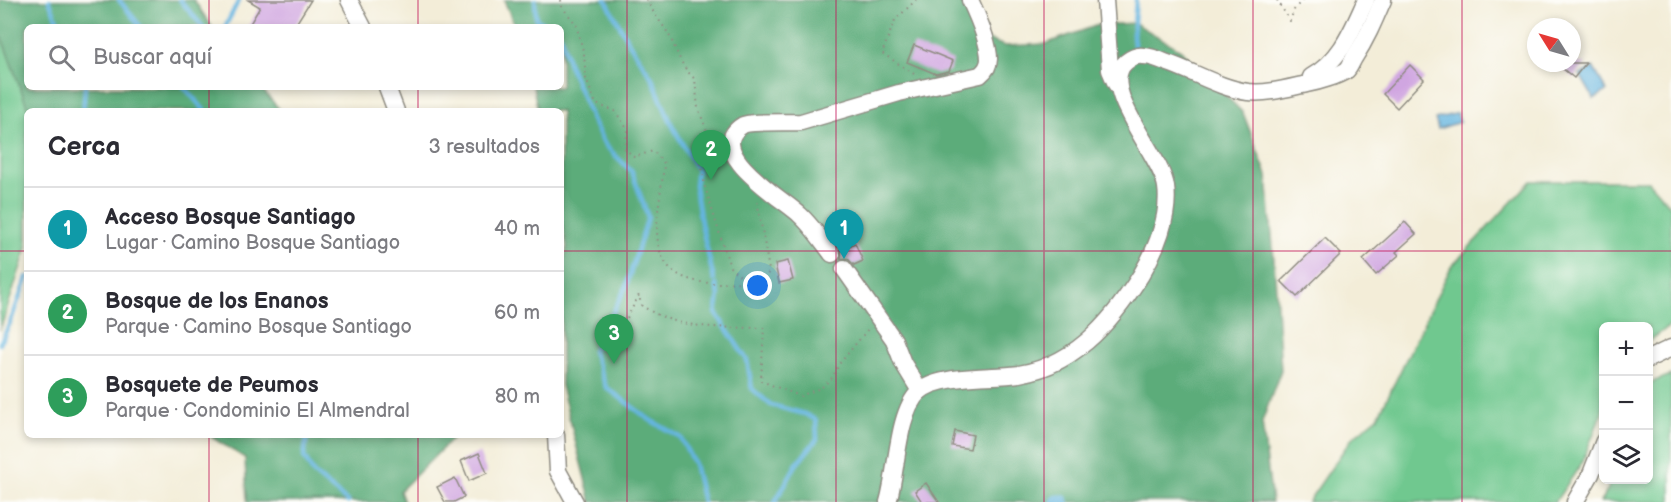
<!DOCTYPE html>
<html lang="es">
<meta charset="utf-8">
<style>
:root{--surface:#fff;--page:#f2f2f3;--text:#2b2b33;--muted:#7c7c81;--line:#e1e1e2;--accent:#db2777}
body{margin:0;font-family:"Balsamiq Sans",sans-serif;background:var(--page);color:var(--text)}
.controls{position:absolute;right:18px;bottom:18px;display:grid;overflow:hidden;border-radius:9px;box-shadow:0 3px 9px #0003}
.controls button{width:54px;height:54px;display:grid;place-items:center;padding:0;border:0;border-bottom:2px solid var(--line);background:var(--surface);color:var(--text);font:30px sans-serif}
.compass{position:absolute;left:1527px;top:18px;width:54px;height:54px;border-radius:50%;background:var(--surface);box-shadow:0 3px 9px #0003;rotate:307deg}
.you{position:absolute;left:758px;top:286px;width:21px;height:21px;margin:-15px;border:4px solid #fff;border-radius:50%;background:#1a73e8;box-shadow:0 0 0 9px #1a73e833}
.badge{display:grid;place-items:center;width:39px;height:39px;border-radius:50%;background:var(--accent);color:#fff;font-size:20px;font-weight:700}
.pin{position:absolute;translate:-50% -50px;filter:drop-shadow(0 2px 3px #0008)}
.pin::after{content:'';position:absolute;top:32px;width:21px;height:18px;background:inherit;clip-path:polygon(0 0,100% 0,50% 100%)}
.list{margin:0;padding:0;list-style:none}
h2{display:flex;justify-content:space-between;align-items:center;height:78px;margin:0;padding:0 24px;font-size:26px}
h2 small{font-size:20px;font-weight:400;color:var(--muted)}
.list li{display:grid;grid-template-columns:39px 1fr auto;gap:18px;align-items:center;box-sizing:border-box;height:84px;padding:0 24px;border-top:2px solid var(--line)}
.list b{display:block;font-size:22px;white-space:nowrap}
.list p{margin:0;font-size:20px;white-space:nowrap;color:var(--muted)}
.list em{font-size:20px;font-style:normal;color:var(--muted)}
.icon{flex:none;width:33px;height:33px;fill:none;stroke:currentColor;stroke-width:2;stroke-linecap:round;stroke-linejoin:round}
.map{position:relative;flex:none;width:1671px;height:502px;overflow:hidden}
.search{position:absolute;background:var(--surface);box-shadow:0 3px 9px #0003;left:24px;top:24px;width:540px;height:66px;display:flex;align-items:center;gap:15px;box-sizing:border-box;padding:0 21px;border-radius:9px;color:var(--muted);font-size:22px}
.panel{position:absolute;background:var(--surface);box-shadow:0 3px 9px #0003;left:24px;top:108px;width:540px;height:330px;border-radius:9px}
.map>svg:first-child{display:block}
</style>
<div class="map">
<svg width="1671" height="502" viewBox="0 0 1671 502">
<rect width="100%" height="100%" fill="#fdfcf7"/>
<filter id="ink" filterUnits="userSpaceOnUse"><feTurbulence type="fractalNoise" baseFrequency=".0167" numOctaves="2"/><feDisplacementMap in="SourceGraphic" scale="12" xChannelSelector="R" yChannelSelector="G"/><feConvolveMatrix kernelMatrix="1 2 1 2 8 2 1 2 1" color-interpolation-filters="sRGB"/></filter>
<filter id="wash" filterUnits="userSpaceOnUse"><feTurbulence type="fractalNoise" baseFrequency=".008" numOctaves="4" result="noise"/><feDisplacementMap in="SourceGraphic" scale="24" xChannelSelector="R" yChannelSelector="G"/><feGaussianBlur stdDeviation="1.35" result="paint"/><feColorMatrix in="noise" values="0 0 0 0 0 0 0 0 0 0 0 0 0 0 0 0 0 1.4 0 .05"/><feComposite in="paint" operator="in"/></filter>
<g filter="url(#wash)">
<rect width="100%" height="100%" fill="#f3edd8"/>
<g fill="#70c88f" stroke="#4e7a5d" stroke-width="1.5">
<polygon points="0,33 29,111 27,111 27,248 0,330"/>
<polygon points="1531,181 1648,181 1671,207 1671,325 1649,341 1648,326 1604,326 1603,410 1582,463 1555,502 1308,502 1352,438 1378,417 1451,267"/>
<polygon points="1671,375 1671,502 1600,502 1607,491 1611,480 1648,480 1649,383"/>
</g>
<g fill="#5cac7a" stroke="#446c52" stroke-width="1.5">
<polygon points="0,0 194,0 212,27 27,27 27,87 260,87 281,111 29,111 0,33"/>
<polygon points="504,0 961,0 969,11 977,36 1005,46 1045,44 1098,25 1135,23 1181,50 1243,113 1267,175 1274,259 1281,370 1262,422 1272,502 591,502 561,386 561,272 567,247 561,219 561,111 538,111 533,87 561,87 561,27 515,27"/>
<polygon points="208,435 456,435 400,491 404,502 247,502 245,458"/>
</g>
<g fill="#65b5e0" stroke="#487086" stroke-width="1.5">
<polygon points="1593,67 1607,91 1594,99 1580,75"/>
<polygon points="1457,113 1460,122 1438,129 1435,119"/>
</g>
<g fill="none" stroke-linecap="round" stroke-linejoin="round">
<g stroke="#65b5e0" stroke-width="4.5">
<polyline points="49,0 60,27"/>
<polyline points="119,0 141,27"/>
<polyline points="180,0 203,27"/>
<polyline points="535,0 536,19 549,27"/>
<polyline points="606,0 629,43 652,78 671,123 697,170 695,186 701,223 714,280"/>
<polyline points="225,27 239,0"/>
<polyline points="561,36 568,62 591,118 605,145 632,172 648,217 626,287 593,351 606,387 650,420 680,437 694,464 703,502"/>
<polyline points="1134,45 1133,35 1136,0"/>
<polyline points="184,87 205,111"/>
<polyline points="83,111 85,87"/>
<polyline points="716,285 719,295 716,313 747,360 752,389 771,405 805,414 816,420 817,439 796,465 775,502"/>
<polyline points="0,344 10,323 27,277"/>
<polyline points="307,435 304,457 314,474 348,502"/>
</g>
<polyline stroke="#65b5e0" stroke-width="15" points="1058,502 1062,502"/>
</g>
<g id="blocks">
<g fill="#d0a6e1">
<polygon points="248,0 311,0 294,27 248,27 260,7"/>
<polygon points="914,45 953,61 949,71 936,74 907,62"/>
<polygon points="1556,63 1586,63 1574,78"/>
<polygon points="1410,65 1424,79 1397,108 1383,94"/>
<polygon points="1405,222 1416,234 1396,252 1399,255 1376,275 1363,260"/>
<polygon points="1325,238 1341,254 1297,297 1281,281"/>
<polygon points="855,243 863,261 854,265 848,259 841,259 841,250"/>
<polygon points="788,261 793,280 779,283 775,264"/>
<polygon points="955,431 973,435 970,449 952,446"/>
<polygon points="479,453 487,473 469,481 461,461"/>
<polygon points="455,478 464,497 454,502 445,502 437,487"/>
<polygon points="926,483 939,502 922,502 915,491"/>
</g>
</g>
</g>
<g filter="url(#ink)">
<use href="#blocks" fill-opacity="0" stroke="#8f8c82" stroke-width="1.5"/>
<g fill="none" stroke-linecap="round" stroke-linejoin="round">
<defs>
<g id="minor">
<polyline points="349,0 363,27"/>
<polyline points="1105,0 1110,70 1116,84"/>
<path d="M1311,77C1342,59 1352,30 1366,0"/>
<polyline points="387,87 396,111"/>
<path d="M832,254C822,241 812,226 800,215C785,200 700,151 743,125C750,121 789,123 801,122L899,93L980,75C985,71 989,66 989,59C989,43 977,15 970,0"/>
<polyline points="844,269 894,340 903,363 920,391"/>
<polyline points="1648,359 1671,348"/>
<polyline points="556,435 558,471 575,502"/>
<path d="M888,502C897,473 897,412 919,392C938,375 986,377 1010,375C1071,370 1111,323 1141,275C1156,250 1170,216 1166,187C1162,156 1096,87 1126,62C1131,58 1136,55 1143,56C1150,56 1158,59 1165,62C1193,71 1219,88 1248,92C1268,94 1288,88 1307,84C1318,82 1338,76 1347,70C1350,67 1352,61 1354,58C1367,38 1374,21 1383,0"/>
<polyline points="1575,502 1591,474 1604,441"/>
</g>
</defs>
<use href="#minor" stroke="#8f8c82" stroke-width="19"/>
<g stroke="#8f8c82" stroke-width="2" stroke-dasharray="1.5 4.5" stroke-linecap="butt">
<path d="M561,0L562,7L576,24L584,54L586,79L596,104L615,111L628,130L624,148L634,157L653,151L664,163C662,204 637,269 696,281C712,285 731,282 747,282"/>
<path d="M647,0C652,12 661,22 668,33C677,50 680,66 695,79L698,108L707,131L699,155L705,187L730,267L747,282L757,283L766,279L769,270L757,200"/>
<polyline points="1277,0 1290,21 1294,10 1302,0"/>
<polyline points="914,74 882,53 895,20 916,0"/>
<path d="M613,357L617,337L639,295L641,305C677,331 722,327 764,328L761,381L800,396L821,388L832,378L840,363L868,329"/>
</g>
<use href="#minor" stroke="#fff" stroke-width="16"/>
</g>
</g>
<path fill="none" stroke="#c2185b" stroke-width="1.5" stroke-opacity="0.55" d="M209,0V27M418,0V27M627,0V502M836,0V502M1044,0V502M1253,0V502M1462,0V502M209,87V111M418,87V111M0,251H27M561,251H1671M209,435V502M418,435V502"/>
</svg>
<div class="controls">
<button>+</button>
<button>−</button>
<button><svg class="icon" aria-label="layers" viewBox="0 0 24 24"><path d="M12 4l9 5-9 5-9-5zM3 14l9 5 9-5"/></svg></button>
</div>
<svg class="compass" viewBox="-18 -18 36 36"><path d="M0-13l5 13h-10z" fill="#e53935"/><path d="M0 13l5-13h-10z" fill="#7c7c81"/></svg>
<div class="you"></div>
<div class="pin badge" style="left:844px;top:259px;background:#0f9aa8">1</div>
<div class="pin badge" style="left:711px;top:180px;background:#2e9e5b">2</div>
<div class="pin badge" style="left:614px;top:364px;background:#2e9e5b">3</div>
<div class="search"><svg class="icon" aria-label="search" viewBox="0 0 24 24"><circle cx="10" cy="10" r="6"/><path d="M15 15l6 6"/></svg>Buscar aquí</div>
<section class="panel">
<h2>Cerca<small>3 resultados</small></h2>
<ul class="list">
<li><span class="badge" style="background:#0f9aa8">1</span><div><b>Acceso Bosque Santiago</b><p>Lugar · Camino Bosque Santiago</p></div><em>40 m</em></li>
<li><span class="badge" style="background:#2e9e5b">2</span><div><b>Bosque de los Enanos</b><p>Parque · Camino Bosque Santiago</p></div><em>60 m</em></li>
<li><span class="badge" style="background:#2e9e5b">3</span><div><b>Bosquete de Peumos</b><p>Parque · Condominio El Almendral</p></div><em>80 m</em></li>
</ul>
</section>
</div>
